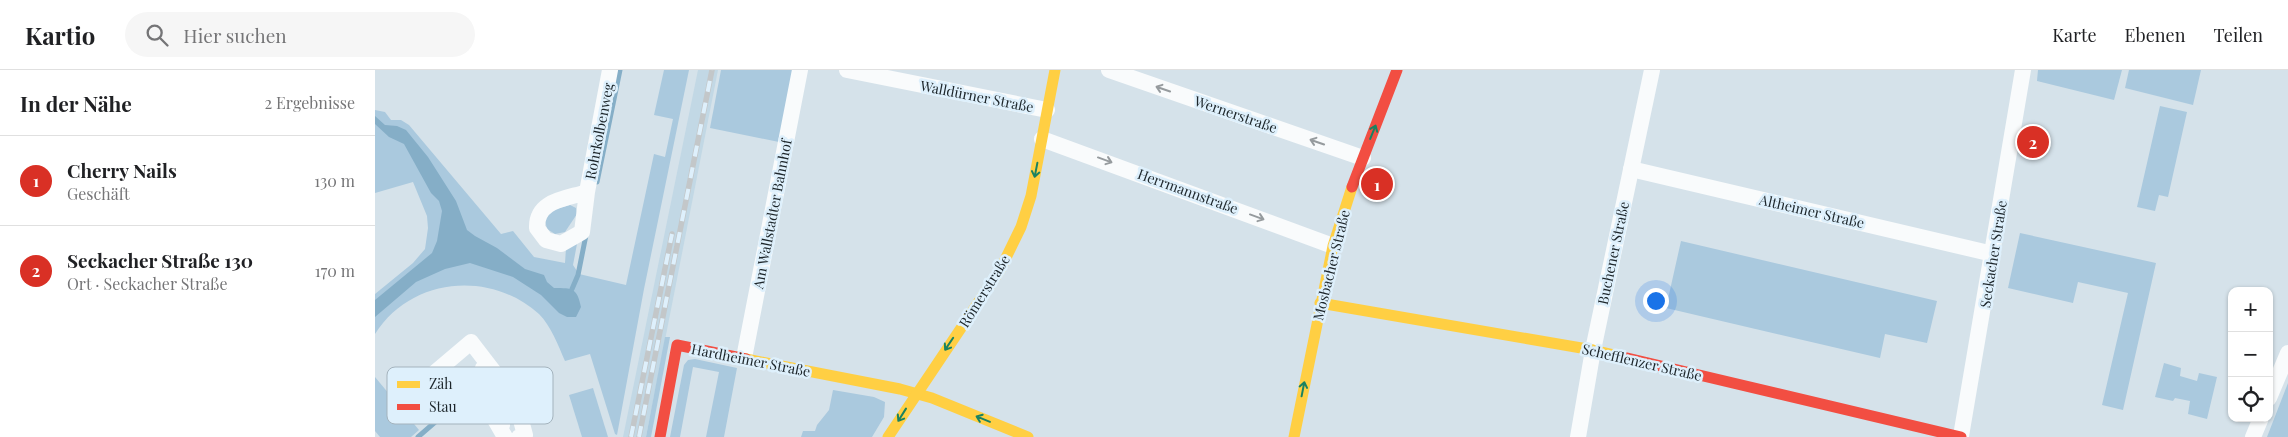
<!DOCTYPE html>
<html lang="de">
<meta charset="utf-8">
<style>
:root{--surface:#fff;--page:#f6f6f6;--text:#202124;--muted:#757577;--line:#e0e0e0;--accent:#d93025}
body{margin:0;font-family:"Playfair Display",serif;background:var(--page);color:var(--text)}
.controls{position:absolute;right:15px;bottom:15px;display:grid;overflow:hidden;border-radius:10px;box-shadow:0 1px 4px #0004}
.controls button{width:45px;height:45px;display:grid;place-items:center;padding:0;border:0;border-bottom:1px solid var(--line);background:var(--surface);color:var(--text);font:25px sans-serif}
.you{position:absolute;left:1280px;top:230px;width:18px;height:18px;margin:-12px;border:4px solid #fff;border-radius:50%;background:#1a73e8;box-shadow:0 0 0 8px #1a73e833}
.badge{display:grid;place-items:center;width:32px;height:32px;border-radius:50%;background:var(--accent);color:#fff;font-size:16px;font-weight:700}
.pin{position:absolute;translate:-50% -50%;border:2px solid #fff;box-shadow:0 1px 5px #0006}
.list{margin:0;padding:0;list-style:none}
h2{display:flex;justify-content:space-between;align-items:center;height:65px;margin:0;padding:0 20px;font-size:21px}
h2 small{font-size:16px;font-weight:400;color:var(--muted)}
.list li{display:grid;grid-template-columns:32px 1fr auto;gap:15px;align-items:center;box-sizing:border-box;height:90px;padding:0 20px;border-top:1px solid var(--line)}
.list b{display:block;font-size:19px;white-space:nowrap}
.list p{margin:0;font-size:16px;white-space:nowrap;color:var(--muted)}
.list em{font-size:16px;font-style:normal;color:var(--muted)}
.icon{flex:none;width:28px;height:28px;fill:none;stroke:currentColor;stroke-width:2;stroke-linecap:round;stroke-linejoin:round}
.map{position:relative;flex:none;width:1913px;height:367px;overflow:hidden}
header{display:flex;align-items:center;gap:30px;box-sizing:border-box;height:70px;padding:0 25px;background:var(--surface);border-bottom:1px solid var(--line)}
header strong{font-size:24px}
nav{display:flex;gap:28px;margin-inline-start:auto;font-size:18px}
.search{width:350px;height:45px;background:var(--page);display:flex;align-items:center;gap:12px;box-sizing:border-box;padding:0 18px;border-radius:28px;color:var(--muted);font-size:19px}
main{display:flex}
aside{flex:1;background:var(--surface)}
.map>svg:first-child{display:block}
</style>
<header>
<strong>Kartio</strong>
<div class="search"><svg class="icon" aria-label="search" viewBox="0 0 24 24"><circle cx="10" cy="10" r="6"/><path d="M15 15l6 6"/></svg>Hier suchen</div>
<nav><a>Karte</a><a>Ebenen</a><a>Teilen</a></nav>
</header>
<main>
<aside>
<h2>In der Nähe<small>2 Ergebnisse</small></h2>
<ul class="list">
<li><span class="badge">1</span><div><b>Cherry Nails</b><p>Geschäft</p></div><em>130 m</em></li>
<li><span class="badge">2</span><div><b>Seckacher Straße 130</b><p>Ort · Seckacher Straße</p></div><em>170 m</em></li>
</ul>
</aside>
<div class="map">
<svg width="1913" height="367" viewBox="0 0 1913 367">
<rect width="100%" height="100%" fill="#d5e2ea"/>
<polygon fill="#c2d8e5" points="323,0 343,0 271,367 248,367"/>
<g fill="#aac9de">
<path d="M289,0H314L269,219L242,365L240,364L215,284L190,291C183,275 176,256 164,244C115,200 36,207 0,264V224L38,193L50,179L53,158L52,146L38,112L0,123V40L10,42L16,50H26L34,55L126,164L138,161L159,187L190,193L191,178L202,174L198,195L204,204L251,215L279,84L290,87L298,49L279,45Z"/>
<polygon points="346,0 418,0 404,72 335,58"/>
<polygon points="1663,0 1747,0 1739,30 1662,11"/>
<polygon points="1754,0 1826,0 1818,35 1750,18"/>
<polygon points="1785,36 1812,42 1793,127 1784,125 1780,141 1762,137"/>
<polygon points="195,135 201,138 202,144 190,162 180,164 172,159 170,150 174,141"/>
<polygon points="1645,163 1781,193 1748,340 1727,335 1753,223 1703,212 1698,233 1633,218"/>
<polygon points="1306,171 1562,231 1552,273 1510,264 1505,288 1291,238"/>
<polygon points="290,267 295,267 276,367 271,367"/>
<polygon points="320,289 362,298 349,367 331,367 344,302 318,297 305,367 295,367 309,295 313,290"/>
<polygon points="1789,293 1806,298 1805,306 1822,311 1824,303 1842,307 1832,349 1813,344 1815,331 1800,328 1798,331 1780,327"/>
<polygon points="0,307 44,360 36,367 5,367 0,361"/>
<polygon points="1913,313 1913,367 1892,367"/>
<polygon points="218,318 233,367 207,367 194,325"/>
<polygon points="458,320 499,327 510,332 509,347 497,367 426,367 428,361 440,361 442,355 454,340"/>
</g>
<path fill="#85aec7" d="M0,46L10,55L22,56L31,60L53,87L81,131L92,160L100,166L122,178L150,199L169,205L172,212L179,218C198,218 202,218 206,237L201,247H192L184,243L166,225L138,207L95,193L70,199L41,212L0,247V230L57,183L62,171L67,141L64,131L56,123L29,74L14,67L0,54Z"/>
<g fill="none" stroke-linecap="round" stroke-linejoin="round">
<g stroke="#85aec7" stroke-width="5">
<polyline points="222,112 245,0"/>
<polyline points="197,219 203,205 211,165"/>
<polyline points="43,367 81,334"/>
</g>
<g stroke="#f9fbfc" stroke-width="16">
<polyline points="472,0 672,40"/>
<polyline points="734,0 988,88"/>
<polyline points="667,69 958,176"/>
<polyline points="1256,99 1618,184"/>
<path d="M212,122C191,129 161,130 162,158L171,170L186,174L207,162L212,122L235,0"/>
<polyline points="369,288 425,0"/>
<polyline points="108,298 127,355"/>
<polyline points="85,327 116,316"/>
<polyline points="1894,328 1913,283"/>
<polyline points="1586,366 1648,0"/>
<polyline points="130,367 119,348 96,326 79,329 57,305 96,272 129,315 136,313 150,365 144,367"/>
<polyline points="1203,367 1218,280 1277,0"/>
<polyline points="1878,367 1886,348"/>
</g>
<g stroke="#ffcf43" stroke-width="11">
<polyline points="945,233 1218,280 1248,287"/>
<polyline points="371,289 525,319 557,328 653,367"/>
<polyline points="513,367 625,200 646,157 656,126 680,0"/>
<polyline points="919,367 958,176 977,117"/>
</g>
<g stroke="#f24e42" stroke-width="11">
<polyline points="977,117 1022,0"/>
<polyline points="1248,287 1586,367"/>
<polyline points="285,367 302,275 371,289"/>
</g>
<defs>
<g id="rail">
<polyline points="256,367 297,164"/>
<polyline points="264,367 337,0"/>
</g>
</defs>
<use href="#rail" stroke="#c3c7c9" stroke-width="5.5"/>
<use href="#rail" stroke="#def0fc" stroke-width="4" stroke-dasharray="11" stroke-linecap="butt"/>
</g>
<defs><path id="oneway-shaft" d="M-6 0H5M1.5-3L5.5 0L1.5 3" fill="none" stroke-width="1.6" stroke-linecap="round" stroke-linejoin="round" transform="scale(1.25)"/></defs>
<g stroke="#969b9e">
<use href="#oneway-shaft" transform="translate(788 19) rotate(-161)"/>
<use href="#oneway-shaft" transform="translate(942 72) rotate(-161)"/>
<use href="#oneway-shaft" transform="translate(730 90) rotate(20)"/>
<use href="#oneway-shaft" transform="translate(882 147) rotate(20)"/>
</g>
<g stroke="#198261">
<use href="#oneway-shaft" transform="translate(998 62) rotate(-68)"/>
<use href="#oneway-shaft" transform="translate(661 100) rotate(101)"/>
<use href="#oneway-shaft" transform="translate(574 274) rotate(124)"/>
<use href="#oneway-shaft" transform="translate(928 319) rotate(-79)"/>
<use href="#oneway-shaft" transform="translate(527 345) rotate(122)"/>
<use href="#oneway-shaft" transform="translate(608 349) rotate(-158)"/>
</g>
<g text-anchor="middle" dominant-baseline="central" stroke-width="5" stroke-linejoin="round" paint-order="stroke">
<g font-size="14" fill="#1c252a" stroke="#def0fc">
<text transform="translate(602 26) rotate(11)">Walldürner Straße</text>
<text transform="translate(861 44) rotate(19)">Wernerstraße</text>
<text transform="translate(224 61) rotate(-79)">Rohrkolbenweg</text>
<text transform="translate(813 121) rotate(20)">Herrmannstraße</text>
<text transform="translate(1437 141) rotate(13)">Altheimer Straße</text>
<text transform="translate(397 144) rotate(-79)">Am Wallstadter Bahnhof</text>
<text transform="translate(1238 183) rotate(-78)">Buchener Straße</text>
<text transform="translate(1618 184) rotate(-81)">Seckacher Straße</text>
<text transform="translate(956 195) rotate(-76)">Mosbacher Straße</text>
<text transform="translate(609 221) rotate(-58)">Römerstraße</text>
<text transform="translate(376 290) rotate(11)">Hardheimer Straße</text>
<text transform="translate(1267 292) rotate(13)">Schefflenzer Straße</text>
</g>
</g>
<rect x="12" y="297" width="166" height="57" rx="8" fill="#def0fc" stroke="#a4b3bd" stroke-width="1"/>
<rect x="22" y="311" width="23" height="7" fill="#ffcf43"/>
<rect x="22" y="334" width="23" height="6" fill="#f24e42"/>
<g font-size="14" fill="#1c252a">
<text x="54" y="319">Zäh</text>
<text x="54" y="342">Stau</text>
</g>
</svg>
<div class="controls">
<button>+</button>
<button>−</button>
<button><svg class="icon" aria-label="locate" viewBox="0 0 24 24"><circle cx="12" cy="12" r="6"/><path d="M12 2v4M12 18v4M2 12h4M18 12h4"/></svg></button>
</div>
<div class="you"></div>
<div class="pin badge" style="left:1002px;top:114px">1</div>
<div class="pin badge" style="left:1658px;top:72px">2</div>
</div>
</main>
